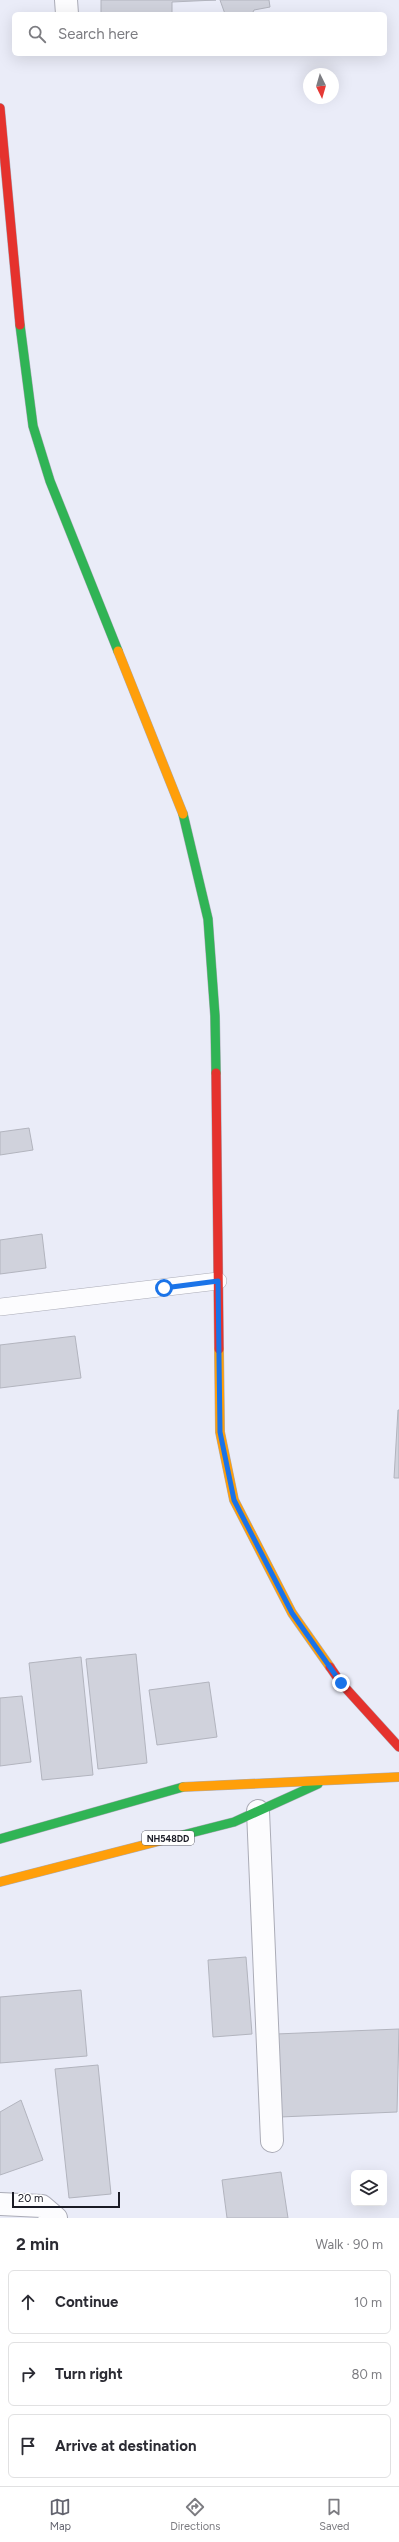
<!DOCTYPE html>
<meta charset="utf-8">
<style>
:root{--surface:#fff;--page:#f2f2f3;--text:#2b2b33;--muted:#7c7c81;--line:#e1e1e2;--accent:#63646f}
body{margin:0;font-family:Figtree,sans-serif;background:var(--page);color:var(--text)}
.controls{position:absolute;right:12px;bottom:12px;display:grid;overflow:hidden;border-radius:6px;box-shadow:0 4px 16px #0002}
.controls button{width:36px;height:36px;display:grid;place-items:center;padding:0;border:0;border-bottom:1px solid var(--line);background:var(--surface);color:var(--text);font:20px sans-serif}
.compass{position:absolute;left:303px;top:68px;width:36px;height:36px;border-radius:50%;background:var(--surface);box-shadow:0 4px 16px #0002;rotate:175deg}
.scale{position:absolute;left:12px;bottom:10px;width:108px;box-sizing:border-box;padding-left:4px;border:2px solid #1a1b25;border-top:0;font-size:11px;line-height:14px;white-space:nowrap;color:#1a1b25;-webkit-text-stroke:3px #fff;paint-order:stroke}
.stop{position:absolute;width:12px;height:12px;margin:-9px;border:3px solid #1a73e8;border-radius:50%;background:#fff}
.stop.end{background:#1a73e8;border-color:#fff;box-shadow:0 1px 4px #0008}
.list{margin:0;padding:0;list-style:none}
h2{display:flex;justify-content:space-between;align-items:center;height:52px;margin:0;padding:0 16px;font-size:17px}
h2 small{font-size:13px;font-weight:400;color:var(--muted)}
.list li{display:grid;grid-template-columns:26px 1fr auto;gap:12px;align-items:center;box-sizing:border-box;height:64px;margin:0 8px 8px;padding:0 8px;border:1px solid var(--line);border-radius:6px}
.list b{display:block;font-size:15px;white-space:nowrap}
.list em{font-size:13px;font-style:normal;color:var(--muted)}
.icon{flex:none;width:22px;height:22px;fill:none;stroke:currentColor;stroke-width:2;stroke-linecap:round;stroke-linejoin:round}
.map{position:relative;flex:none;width:399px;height:2218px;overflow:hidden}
.search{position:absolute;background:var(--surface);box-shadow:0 4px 16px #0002;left:12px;right:12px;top:12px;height:44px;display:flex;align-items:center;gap:10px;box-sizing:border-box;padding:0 14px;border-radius:6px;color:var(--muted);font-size:15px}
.sheet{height:268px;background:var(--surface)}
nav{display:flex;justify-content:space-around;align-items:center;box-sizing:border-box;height:56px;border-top:1px solid var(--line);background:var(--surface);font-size:11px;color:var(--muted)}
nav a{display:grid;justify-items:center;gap:2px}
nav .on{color:var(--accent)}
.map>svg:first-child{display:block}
</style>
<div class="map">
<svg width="399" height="2218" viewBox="0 0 399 2218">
<rect width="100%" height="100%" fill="#eaecf8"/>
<g fill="#d0d2dc" stroke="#b2b4be">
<polygon points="101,0 216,0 172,2 172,14 101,14"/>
<polygon points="220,0 269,0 270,7 254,10 252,14 225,14"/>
<polygon points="29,1128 33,1150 0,1155 0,1132"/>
<polygon points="42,1234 46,1268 0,1274 0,1240"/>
<polygon points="75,1336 81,1378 0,1388 0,1345"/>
<polygon points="398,1410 399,1410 399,1478 394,1478"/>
<polygon points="136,1654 147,1763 98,1769 86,1659"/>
<polygon points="81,1657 93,1775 42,1780 29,1663"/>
<polygon points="209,1682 217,1737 157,1745 149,1690"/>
<polygon points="22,1696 31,1762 0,1766 0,1698"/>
<polygon points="246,1957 252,2034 213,2037 208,1960"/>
<polygon points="81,1990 87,2056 0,2063 0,1997"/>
<polygon points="399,2029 397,2112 280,2117 276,2034"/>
<polygon points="98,2065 111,2194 69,2198 55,2069"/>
<polygon points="21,2100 43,2160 0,2175 0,2112"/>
<polygon points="281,2172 288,2218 227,2218 222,2180"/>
</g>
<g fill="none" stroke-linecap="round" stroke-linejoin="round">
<defs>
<polyline id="lane" points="0,1307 218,1281"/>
<g id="street">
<polyline points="66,0 67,14"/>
<polyline points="258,1811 272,2141"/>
<polyline points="0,2204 42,2206 56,2218"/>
</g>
<g id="fast">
<polyline points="20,325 33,426 50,481 118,651"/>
<polyline points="183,814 208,919 215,1016 216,1073"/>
<polyline points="175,1837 234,1822 318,1784"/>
<polyline points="0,1839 183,1787"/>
</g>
<g id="slow">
<polyline points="118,651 183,814"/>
<polyline points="219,1349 220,1432 234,1500 292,1613 330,1667"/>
<polyline points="183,1787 399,1777"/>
<polyline points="0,1882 175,1837"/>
</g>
<g id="jam">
<polyline points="0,108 20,325"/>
<polyline points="216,1073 219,1349"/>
<polyline points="330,1667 341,1683 399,1747"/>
</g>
</defs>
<use href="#lane" stroke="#abacb7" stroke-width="18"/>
<use href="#street" stroke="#abacb7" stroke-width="24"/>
<use href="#fast" stroke="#abacb7" stroke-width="10"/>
<use href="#slow" stroke="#abacb7" stroke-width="10"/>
<use href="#jam" stroke="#abacb7" stroke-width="10"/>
<use href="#lane" stroke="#fcfcfe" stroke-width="17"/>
<use href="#street" stroke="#fcfcfe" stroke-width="22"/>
<use href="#fast" stroke="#30b455" stroke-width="9"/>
<use href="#slow" stroke="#ff9f0a" stroke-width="9"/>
<use href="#jam" stroke="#e5322d" stroke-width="9"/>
</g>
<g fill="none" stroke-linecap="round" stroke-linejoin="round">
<polyline stroke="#1a73e8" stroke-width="5" points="164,1288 218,1281 220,1432 234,1500 292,1613 341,1683"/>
</g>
<g text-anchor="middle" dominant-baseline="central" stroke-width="3" stroke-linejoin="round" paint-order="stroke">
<rect fill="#fff" stroke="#5f5f66" stroke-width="1" x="142" y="1831" width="52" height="14" rx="3"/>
<g font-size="9" font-weight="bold" fill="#1a1b25">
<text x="168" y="1838">NH548DD</text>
</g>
</g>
</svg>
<div class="controls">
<button><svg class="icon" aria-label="layers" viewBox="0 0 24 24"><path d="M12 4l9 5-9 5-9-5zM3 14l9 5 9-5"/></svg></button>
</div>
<svg class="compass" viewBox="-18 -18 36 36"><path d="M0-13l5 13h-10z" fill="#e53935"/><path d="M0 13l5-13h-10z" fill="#7c7c81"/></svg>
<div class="scale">20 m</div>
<div class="stop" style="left:164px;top:1288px"></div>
<div class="stop end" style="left:341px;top:1683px"></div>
<div class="search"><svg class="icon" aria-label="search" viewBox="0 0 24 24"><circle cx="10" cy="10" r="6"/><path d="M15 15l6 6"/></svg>Search here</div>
</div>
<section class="sheet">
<h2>2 min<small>Walk · 90 m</small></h2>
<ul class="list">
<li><svg class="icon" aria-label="ahead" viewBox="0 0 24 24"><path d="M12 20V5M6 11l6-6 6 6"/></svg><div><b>Continue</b></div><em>10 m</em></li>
<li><svg class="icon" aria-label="right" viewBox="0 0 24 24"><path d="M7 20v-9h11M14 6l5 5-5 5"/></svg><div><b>Turn right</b></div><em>80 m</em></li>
<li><svg class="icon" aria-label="arrive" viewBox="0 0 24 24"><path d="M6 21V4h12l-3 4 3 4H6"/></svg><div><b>Arrive at destination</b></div></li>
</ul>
</section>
<nav>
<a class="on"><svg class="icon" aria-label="map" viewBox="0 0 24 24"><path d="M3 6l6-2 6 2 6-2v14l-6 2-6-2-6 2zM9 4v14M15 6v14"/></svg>Map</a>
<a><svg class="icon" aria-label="directions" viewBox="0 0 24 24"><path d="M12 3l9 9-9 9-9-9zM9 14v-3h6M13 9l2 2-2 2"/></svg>Directions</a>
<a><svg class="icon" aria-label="saved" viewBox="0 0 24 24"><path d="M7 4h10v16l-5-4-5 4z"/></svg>Saved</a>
</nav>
